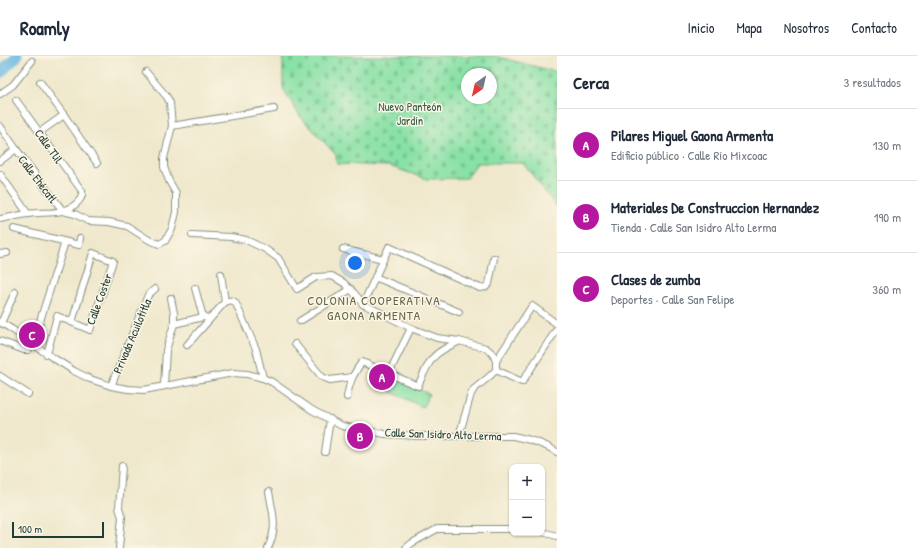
<!DOCTYPE html>
<html lang="es">
<meta charset="utf-8">
<style>
:root{--surface:#fff;--page:#f2f2f3;--text:#1f2937;--muted:#747a83;--line:#e0e1e3;--accent:#b5179e}
body{margin:0;font-family:"Patrick Hand",sans-serif;background:var(--page);color:var(--text)}
.controls{position:absolute;right:12px;bottom:12px;display:grid;overflow:hidden;border-radius:8px;box-shadow:0 1px 3px #0004}
.controls button{width:36px;height:36px;display:grid;place-items:center;padding:0;border:0;border-bottom:1px solid var(--line);background:var(--surface);color:var(--text);font:20px sans-serif}
.compass{position:absolute;left:461px;top:12px;width:36px;height:36px;border-radius:50%;background:var(--surface);box-shadow:0 1px 3px #0004;rotate:214deg}
.scale{position:absolute;left:12px;bottom:10px;width:92px;box-sizing:border-box;padding-left:4px;border:2px solid #1f3d34;border-top:0;font-size:11px;line-height:14px;white-space:nowrap;color:#1f3d34;-webkit-text-stroke:3px #fcf5e5;paint-order:stroke}
.you{position:absolute;left:355px;top:207px;width:14px;height:14px;margin:-10px;border:3px solid #fff;border-radius:50%;background:#1a73e8;box-shadow:0 0 0 6px #1a73e833}
.badge{display:grid;place-items:center;width:26px;height:26px;border-radius:50%;background:var(--accent);color:#fff;font-size:13px;font-weight:700}
.pin{position:absolute;translate:-50% -50%;border:2px solid #fff;box-shadow:0 1px 4px #0006}
.list{margin:0;padding:0;list-style:none}
h2{display:flex;justify-content:space-between;align-items:center;height:52px;margin:0;padding:0 16px;font-size:17px}
h2 small{font-size:13px;font-weight:400;color:var(--muted)}
.list li{display:grid;grid-template-columns:26px 1fr auto;gap:12px;align-items:center;box-sizing:border-box;height:72px;padding:0 16px;border-top:1px solid var(--line)}
.list b{display:block;font-size:15px;white-space:nowrap}
.list p{margin:0;font-size:13px;white-space:nowrap;color:var(--muted)}
.list em{font-size:13px;font-style:normal;color:var(--muted)}
.map{position:relative;flex:none;width:557px;height:492px;overflow:hidden}
header{display:flex;align-items:center;gap:24px;box-sizing:border-box;height:56px;padding:0 20px;background:var(--surface);border-bottom:1px solid var(--line)}
header strong{font-size:19px}
nav{display:flex;gap:22px;margin-inline-start:auto;font-size:14px}
main{display:flex}
aside{flex:1;background:var(--surface)}
.map>svg:first-child{display:block}
</style>
<header>
<strong>Roamly</strong>
<nav><a>Inicio</a><a>Mapa</a><a>Nosotros</a><a>Contacto</a></nav>
</header>
<main>
<div class="map">
<svg width="557" height="492" viewBox="0 0 557 492">
<defs>
<pattern id="cemetery-stones" width="16" height="16" patternUnits="userSpaceOnUse"><rect width="16" height="16" fill="#88e1a6"/><path d="M2 7V4a2 2 0 0 1 4 0v3zM10 15v-3a2 2 0 0 1 4 0v3z" fill="#75c290"/></pattern>
</defs>
<rect width="100%" height="100%" fill="#fcf5e5"/>
<filter id="ink" filterUnits="userSpaceOnUse"><feTurbulence type="fractalNoise" baseFrequency=".025" numOctaves="2"/><feDisplacementMap in="SourceGraphic" scale="8" xChannelSelector="R" yChannelSelector="G"/><feConvolveMatrix kernelMatrix="1 2 1 2 8 2 1 2 1" color-interpolation-filters="sRGB"/></filter>
<filter id="wash" filterUnits="userSpaceOnUse"><feTurbulence type="fractalNoise" baseFrequency=".012" numOctaves="4" result="noise"/><feDisplacementMap in="SourceGraphic" scale="16" xChannelSelector="R" yChannelSelector="G"/><feGaussianBlur stdDeviation="0.9" result="paint"/><feColorMatrix in="noise" values="0 0 0 0 0 0 0 0 0 0 0 0 0 0 0 0 0 1.4 0 .05"/><feComposite in="paint" operator="in"/></filter>
<g filter="url(#wash)">
<rect width="100%" height="100%" fill="#efe8cc"/>
<path fill="url(#cemetery-stones)" stroke="#548f6d" fill-rule="evenodd" d="M283,0H497L498,1L557,16V151L523,107H477L467,122L427,123L389,110L337,108L336,99L299,59L283,32ZM467,18H491V42H467Z"/>
<polygon fill="#88e1a6" stroke="#548f6d" points="397,323 429,338 423,351 391,336"/>
<g fill="none" stroke-linecap="round" stroke-linejoin="round">
<polyline stroke="#67b7e2" stroke-width="11" points="0,17 17,0"/>
</g>
</g>
<g filter="url(#ink)">
<g fill="none" stroke-linecap="round" stroke-linejoin="round">
<defs>
<g id="minor">
<polyline points="146,16 167,41 170,47 172,70"/>
<polyline points="40,26 64,59 97,107"/>
<polyline points="0,38 13,29 32,5"/>
<polyline points="0,70 16,93 63,155 75,158 88,165 109,166 127,170 149,184 159,188 165,185 172,173 176,156 176,137 169,125 164,111 164,102 172,70 274,53"/>
<polyline points="40,76 64,59"/>
<polyline points="0,105 16,93"/>
<polyline points="0,118 28,158"/>
<path d="M0,163C9,162 18,159 28,158C44,155 62,160 76,148C80,144 83,141 82,135L16,44"/>
<polyline points="14,173 79,189 80,182"/>
<polyline points="192,179 231,181 246,184 265,193 278,202 297,233 316,221 332,220 344,227 354,237 363,248 411,272 437,282 459,285 486,292 493,298 496,305 496,314"/>
<polyline points="343,193 383,203"/>
<polyline points="0,198 7,197"/>
<polyline points="221,218 225,246"/>
<polyline points="375,221 459,256"/>
<polyline points="195,232 203,261"/>
<polyline points="363,248 389,191 480,232 486,231 489,228 494,202"/>
<polyline points="300,265 351,233"/>
<path d="M0,266L13,274L47,298L74,315L90,323L111,330L128,333L144,334L233,317L247,318L263,322L272,326L312,354L342,370L385,378L418,380H513C529,383 543,387 557,396"/>
<polyline points="1,267 15,236"/>
<polyline points="174,268 203,261 210,262"/>
<polyline points="0,285 24,294 28,294 33,287 65,186"/>
<polyline points="295,288 322,321 330,324 352,321"/>
<path d="M187,289L225,246C231,244 234,243 237,250L256,293L263,322"/>
<polyline points="47,298 57,260 90,274 113,205 93,197 72,266"/>
<polyline points="496,305 532,250 557,268"/>
<polyline points="496,314 522,326 557,273"/>
<polyline points="389,317 411,272"/>
<polyline points="0,320 28,338"/>
<polyline points="111,330 148,239 155,233"/>
<polyline points="164,330 166,294 174,268 174,257 171,242"/>
<path d="M347,341C349,327 353,318 362,306L418,330C430,303 431,298 458,286"/>
<polyline points="459,380 471,338 474,333 490,320 496,314"/>
<polyline points="325,396 330,363"/>
<polyline points="542,476 557,480"/>
<polyline points="119,492 122,461 119,452 122,410"/>
<path d="M268,492C278,471 273,458 269,436"/>
<polyline points="406,492 412,487 437,473 512,473"/>
</g>
</defs>
<use href="#minor" stroke="#879280" stroke-width="8"/>
<use href="#minor" stroke="#fff" stroke-width="6"/>
</g>
</g>
<g text-anchor="middle" dominant-baseline="central" stroke-width="3" stroke-linejoin="round" paint-order="stroke">
<g font-size="12" fill="#345e4b" stroke="#fcf5e5">
<text x="410" y="50">Nuevo Panteón<tspan x="410" dy="14">Jardín</tspan></text>
</g>
<g font-size="12" fill="#1f3d34" stroke="#fcf5e5">
<text transform="translate(49 90) rotate(54)">Calle Tlil</text>
<text transform="translate(38 123) rotate(53)">Calle Ehécatl</text>
<text transform="translate(99 243) rotate(-70)">Calle Coster</text>
<text transform="translate(132 280) rotate(-67)">Privada Acuilotitla</text>
<text transform="translate(443 378) rotate(2)">Calle San Isidro Alto Lerma</text>
</g>
<g font-size="13" letter-spacing="1" fill="#626548" stroke="#fcf5e5">
<text x="374" y="244">COLONIA COOPERATIVA<tspan x="374" dy="15">GAONA ARMENTA</tspan></text>
</g>
</g>
</svg>
<div class="controls">
<button>+</button>
<button>−</button>
</div>
<svg class="compass" viewBox="-18 -18 36 36"><path d="M0-13l5 13h-10z" fill="#e53935"/><path d="M0 13l5-13h-10z" fill="#747a83"/></svg>
<div class="scale">100 m</div>
<div class="you"></div>
<div class="pin badge" style="left:382px;top:321px">A</div>
<div class="pin badge" style="left:360px;top:380px">B</div>
<div class="pin badge" style="left:32px;top:279px">C</div>
</div>
<aside>
<h2>Cerca<small>3 resultados</small></h2>
<ul class="list">
<li><span class="badge">A</span><div><b>Pilares Miguel Gaona Armenta</b><p>Edificio público · Calle Río Mixcoac</p></div><em>130 m</em></li>
<li><span class="badge">B</span><div><b>Materiales De Construccion Hernandez</b><p>Tienda · Calle San Isidro Alto Lerma</p></div><em>190 m</em></li>
<li><span class="badge">C</span><div><b>Clases de zumba</b><p>Deportes · Calle San Felipe</p></div><em>360 m</em></li>
</ul>
</aside>
</main>
